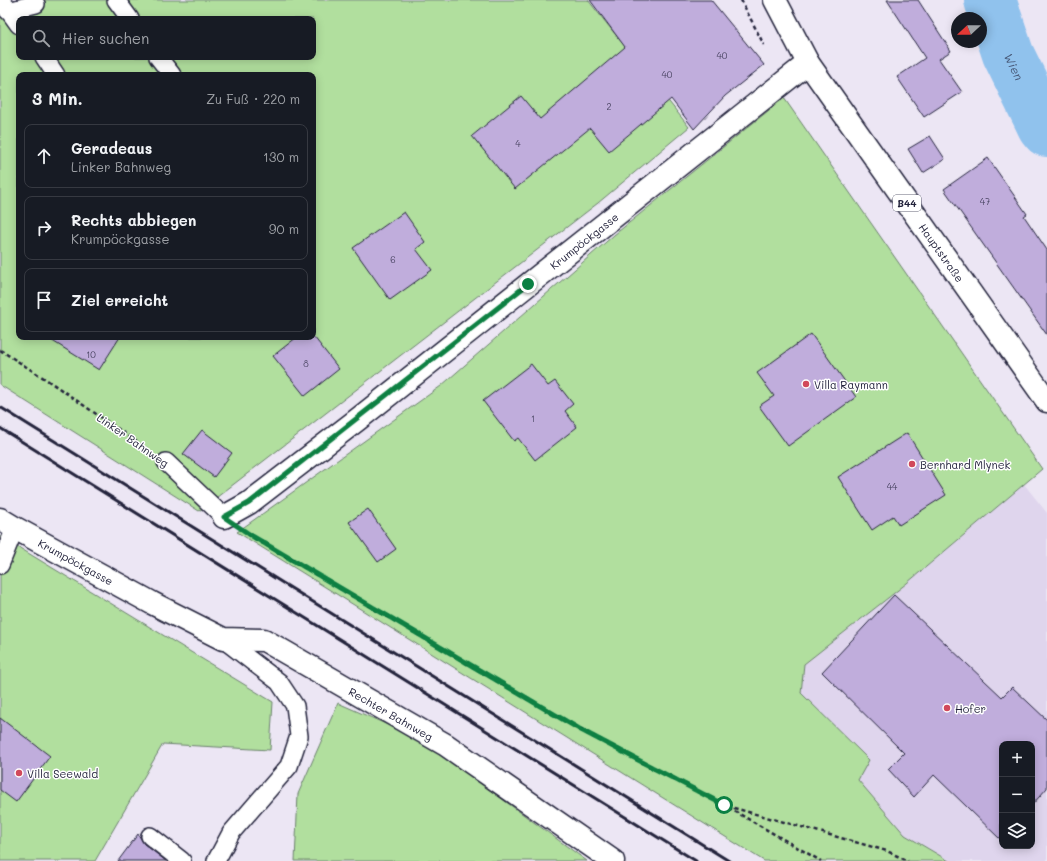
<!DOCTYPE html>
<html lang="de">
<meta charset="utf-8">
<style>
:root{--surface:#171b24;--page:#242831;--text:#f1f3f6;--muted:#9ea1a6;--line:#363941}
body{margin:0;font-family:Mali,sans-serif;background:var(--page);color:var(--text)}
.controls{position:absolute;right:12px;bottom:12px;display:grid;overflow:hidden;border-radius:8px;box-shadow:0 2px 10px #0003}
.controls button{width:36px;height:36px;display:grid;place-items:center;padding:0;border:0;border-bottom:1px solid var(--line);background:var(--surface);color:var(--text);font:20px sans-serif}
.compass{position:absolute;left:951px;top:12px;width:36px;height:36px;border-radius:50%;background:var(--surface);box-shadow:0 2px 10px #0003;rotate:248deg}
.stop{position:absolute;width:12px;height:12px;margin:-9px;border:3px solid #0b8043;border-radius:50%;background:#fff}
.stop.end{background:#0b8043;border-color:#fff;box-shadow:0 1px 4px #0008}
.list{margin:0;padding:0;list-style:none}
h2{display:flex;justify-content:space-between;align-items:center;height:52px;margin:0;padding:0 16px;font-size:17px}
h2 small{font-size:13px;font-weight:400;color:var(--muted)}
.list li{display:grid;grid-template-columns:26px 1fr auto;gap:12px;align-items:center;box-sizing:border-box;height:64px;margin:0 8px 8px;padding:0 8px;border:1px solid var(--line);border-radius:8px}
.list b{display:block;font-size:15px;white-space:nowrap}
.list p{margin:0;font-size:13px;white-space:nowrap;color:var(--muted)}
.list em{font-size:13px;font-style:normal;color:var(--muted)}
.icon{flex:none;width:22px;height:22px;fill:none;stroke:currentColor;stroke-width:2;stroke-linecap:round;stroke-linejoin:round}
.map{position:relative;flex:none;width:1047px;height:861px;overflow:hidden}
.search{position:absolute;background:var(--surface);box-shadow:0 2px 10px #0003;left:16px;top:16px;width:300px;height:44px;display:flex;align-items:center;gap:10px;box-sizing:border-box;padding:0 14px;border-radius:8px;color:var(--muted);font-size:15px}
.panel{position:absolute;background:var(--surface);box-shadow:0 2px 10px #0003;left:16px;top:72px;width:300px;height:268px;border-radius:8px}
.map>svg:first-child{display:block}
</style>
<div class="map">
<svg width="1047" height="861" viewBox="0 0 1047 861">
<rect width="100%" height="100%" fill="#ece6f4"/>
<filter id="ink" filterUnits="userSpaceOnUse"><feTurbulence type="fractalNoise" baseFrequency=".025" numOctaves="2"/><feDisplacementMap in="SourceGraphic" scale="8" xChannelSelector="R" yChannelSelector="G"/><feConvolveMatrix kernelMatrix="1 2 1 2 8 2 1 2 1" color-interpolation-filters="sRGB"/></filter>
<g filter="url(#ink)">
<path fill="#dfd5ed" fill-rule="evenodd" d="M1024,484L1047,513V861H950L905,835L858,780L801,693L804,664L907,583ZM1002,744H1032V846H1002Z"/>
<g fill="#b1df9e" stroke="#6a806c" fill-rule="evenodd">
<path d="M0,0H588L689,127L598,203L199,511L0,385ZM19,19H313V57H19ZM19,75H313V337H19Z"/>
<polygon points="784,98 1042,469 907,583 804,664 801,693 869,760 858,780 905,835 949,861 764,861 237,532 441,386 614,235"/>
<polygon points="0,536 273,702 270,750 163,744 95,861 0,861"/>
<polygon points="338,703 420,739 587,861 295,861 298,794"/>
</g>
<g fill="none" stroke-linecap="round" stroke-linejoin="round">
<path stroke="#90c2ed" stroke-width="52" id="s1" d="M990,0L1008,54L1043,126L1047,131"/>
</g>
<g fill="#c0addc" stroke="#22223b">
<polygon points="590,0 711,0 764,65 725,96 694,129 671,99 609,151 590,128 515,189 472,136 521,96 540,119 625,47"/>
<polygon points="887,0 918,0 951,51 939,59 962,92 924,117 897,77 925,58"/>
<polygon points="930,136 945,159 923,173 908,149"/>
<polygon points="988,158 1027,214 1024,216 1047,250 1047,335 944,189"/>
<polygon points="404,212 425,242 416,249 432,270 390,300 353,248"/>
<polygon points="811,334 856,397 788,446 759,406 774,396 757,373"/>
<polygon points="46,337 120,337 99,370"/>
<polygon points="297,337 314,337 339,369 305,396 273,356"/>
<polygon points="531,364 548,386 555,381 573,404 565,411 577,427 535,460 518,438 514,441 483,401"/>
<polygon points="202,430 232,453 214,477 183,454"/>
<polygon points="907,433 946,495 899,525 893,516 872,530 838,477"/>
<polygon points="368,509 396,549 378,562 349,522"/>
<polygon points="894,595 1002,697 1012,687 1047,720 1047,788 1032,805 1032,744 1002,744 1001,840 934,775 914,797 888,769 904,753 822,672"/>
<polygon points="0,718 50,756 16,802 0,790"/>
<polygon points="138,834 144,844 166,861 118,861"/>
</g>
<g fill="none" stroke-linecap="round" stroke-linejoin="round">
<defs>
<g id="lane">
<polyline points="1,0 19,25"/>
<polyline points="116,0 130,19"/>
<polyline points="8,11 36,4"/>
<polyline points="44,57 56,75"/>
<polyline points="158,57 172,75"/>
<polyline points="166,462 224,517"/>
<polyline points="0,565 15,528"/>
<polyline points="150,836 182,861"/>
<polyline points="216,861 231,833 289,766 299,736 295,706 279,682 223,639"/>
</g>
<g id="street">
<path id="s2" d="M224,517L249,503L357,420L808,63"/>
<path id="s3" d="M0,519L15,528L152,603L223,639L264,640L446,745L613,861"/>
</g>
<g id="primary">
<path id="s4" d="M775,0L808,63L1047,401"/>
</g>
</defs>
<use href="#lane" stroke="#22223b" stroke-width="20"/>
<use href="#street" stroke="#22223b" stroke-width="25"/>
<use href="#primary" stroke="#22223b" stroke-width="25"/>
<g stroke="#22223b" stroke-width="2.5" stroke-dasharray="4 3" stroke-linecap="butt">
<polyline points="741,0 764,45"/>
<polyline points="0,350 47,380 147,449"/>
<polyline points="248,534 581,730 724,805 821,861"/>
<polyline points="727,806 887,851 908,861"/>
</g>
<use href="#lane" stroke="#fff" stroke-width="17"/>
<use href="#street" stroke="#fff" stroke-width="22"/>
<use href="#primary" stroke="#fff" stroke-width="22"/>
<g stroke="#22223b" stroke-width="3">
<polyline points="0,407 729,861"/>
<polyline points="0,428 696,861"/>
</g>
</g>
</g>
<g fill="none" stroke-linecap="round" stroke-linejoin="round" filter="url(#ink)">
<polyline stroke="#0b8043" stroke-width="5" points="528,284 249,503 224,517 252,536 581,730 724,805"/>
</g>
<g fill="#d1495b" stroke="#fff" stroke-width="1.5">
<circle cx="806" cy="384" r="4"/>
<circle cx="912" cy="464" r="4"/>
<circle cx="947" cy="708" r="4"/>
<circle cx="19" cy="773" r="4"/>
</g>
<g text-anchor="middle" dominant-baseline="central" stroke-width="3" stroke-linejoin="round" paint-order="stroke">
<g font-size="9" fill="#4a4563">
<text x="722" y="55">40</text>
<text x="667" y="74">40</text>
<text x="609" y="106">2</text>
<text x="518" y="143">4</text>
<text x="985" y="201">47</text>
<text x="393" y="259">6</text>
<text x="91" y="354">10</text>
<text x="306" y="363">8</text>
<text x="533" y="418">1</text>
<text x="892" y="486">44</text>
</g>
<rect fill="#fff" stroke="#646476" stroke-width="1" x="893" y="195" width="28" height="16" rx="3"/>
<g font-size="10" font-weight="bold" fill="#22223b">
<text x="907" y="203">B44</text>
</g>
<g font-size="11" fill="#22223b" stroke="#fff">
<text stroke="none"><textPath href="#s2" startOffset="454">Krumpöckgasse</textPath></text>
<text stroke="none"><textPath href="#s4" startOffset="303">Hauptstraße</textPath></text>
<text transform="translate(133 440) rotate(35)">Linker Bahnweg</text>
<text stroke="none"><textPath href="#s3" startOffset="87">Krumpöckgasse</textPath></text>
<text stroke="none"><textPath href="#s3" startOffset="441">Rechter Bahnweg</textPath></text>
</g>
<g font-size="11" fill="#22223b" stroke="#fff" text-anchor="start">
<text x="814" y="384">Villa Raymann</text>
<text x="920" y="464">Bernhard Mlynek</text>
<text x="955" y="708">Hofer</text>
<text x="27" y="773">Villa Seewald</text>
</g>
<g font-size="12" font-style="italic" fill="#485a79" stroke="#fff">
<text stroke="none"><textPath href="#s1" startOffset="71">Wien</textPath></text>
</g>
</g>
</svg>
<div class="controls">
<button>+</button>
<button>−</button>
<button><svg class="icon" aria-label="layers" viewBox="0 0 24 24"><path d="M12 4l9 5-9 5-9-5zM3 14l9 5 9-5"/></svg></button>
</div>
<svg class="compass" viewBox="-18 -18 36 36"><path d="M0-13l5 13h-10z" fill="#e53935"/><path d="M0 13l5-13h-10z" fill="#9ea1a6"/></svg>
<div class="stop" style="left:724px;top:805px"></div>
<div class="stop end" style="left:528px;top:284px"></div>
<div class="search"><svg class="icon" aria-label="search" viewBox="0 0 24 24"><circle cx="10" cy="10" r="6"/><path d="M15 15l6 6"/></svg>Hier suchen</div>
<section class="panel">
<h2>3 Min.<small>Zu Fuß · 220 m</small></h2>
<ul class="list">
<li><svg class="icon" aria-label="ahead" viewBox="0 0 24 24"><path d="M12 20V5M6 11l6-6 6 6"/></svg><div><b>Geradeaus</b><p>Linker Bahnweg</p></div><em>130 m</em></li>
<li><svg class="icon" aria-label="right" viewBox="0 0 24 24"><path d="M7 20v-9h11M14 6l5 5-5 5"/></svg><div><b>Rechts abbiegen</b><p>Krumpöckgasse</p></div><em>90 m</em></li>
<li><svg class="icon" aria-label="arrive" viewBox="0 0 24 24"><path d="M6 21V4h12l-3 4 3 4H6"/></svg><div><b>Ziel erreicht</b></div></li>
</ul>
</section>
</div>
